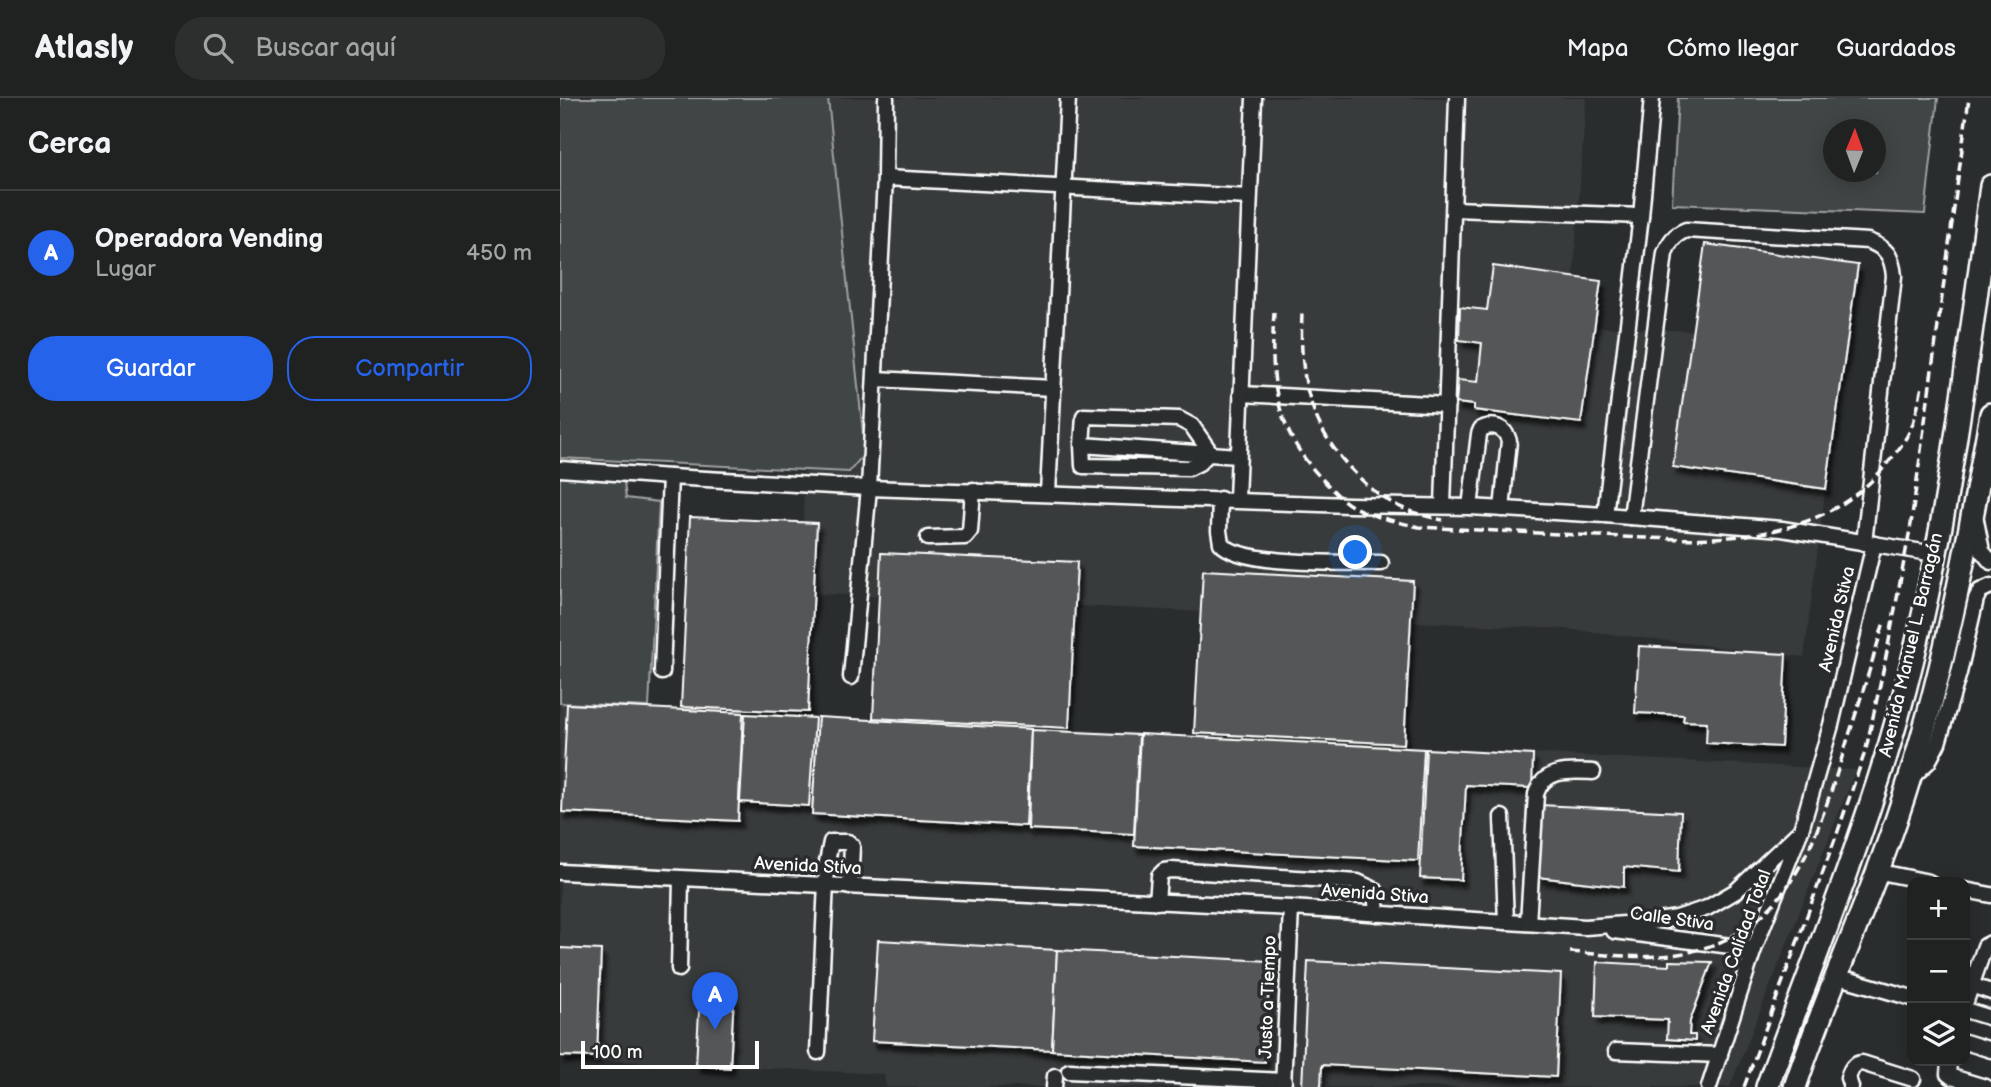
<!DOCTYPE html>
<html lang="es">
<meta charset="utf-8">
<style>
:root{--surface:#202222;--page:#2d2f2f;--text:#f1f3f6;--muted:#a2a4a5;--line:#3d3f40;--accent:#2563eb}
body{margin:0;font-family:"Balsamiq Sans",sans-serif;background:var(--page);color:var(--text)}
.controls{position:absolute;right:21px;bottom:21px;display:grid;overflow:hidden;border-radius:14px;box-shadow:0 4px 18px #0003}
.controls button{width:63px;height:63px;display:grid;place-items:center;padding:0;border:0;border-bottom:2px solid var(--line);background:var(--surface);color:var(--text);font:35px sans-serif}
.compass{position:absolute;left:1263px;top:21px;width:63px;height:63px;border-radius:50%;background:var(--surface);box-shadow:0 4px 18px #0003;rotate:1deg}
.scale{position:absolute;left:21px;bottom:18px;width:178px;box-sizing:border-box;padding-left:7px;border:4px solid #fff;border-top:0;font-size:19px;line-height:24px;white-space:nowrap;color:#fff;-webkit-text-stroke:5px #2a2d2e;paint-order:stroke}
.you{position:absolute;left:796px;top:455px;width:24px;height:24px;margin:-18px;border:5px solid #fff;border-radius:50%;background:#1a73e8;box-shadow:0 0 0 10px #1a73e833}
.badge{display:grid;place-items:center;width:46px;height:46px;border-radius:50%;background:var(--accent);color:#fff;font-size:23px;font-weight:700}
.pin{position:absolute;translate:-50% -58px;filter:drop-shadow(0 2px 4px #0008)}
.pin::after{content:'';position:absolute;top:37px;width:24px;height:21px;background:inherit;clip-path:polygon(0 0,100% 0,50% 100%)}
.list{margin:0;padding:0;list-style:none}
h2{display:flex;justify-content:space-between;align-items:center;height:91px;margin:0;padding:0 28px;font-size:30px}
h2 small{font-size:23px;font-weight:400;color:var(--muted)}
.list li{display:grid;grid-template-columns:46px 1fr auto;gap:21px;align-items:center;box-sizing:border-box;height:126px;padding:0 28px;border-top:2px solid var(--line)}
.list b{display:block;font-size:26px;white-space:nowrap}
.list p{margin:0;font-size:23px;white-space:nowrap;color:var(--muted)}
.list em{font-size:23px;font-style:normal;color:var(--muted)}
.actions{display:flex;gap:14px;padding:21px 28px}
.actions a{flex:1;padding:16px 0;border:2px solid var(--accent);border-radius:28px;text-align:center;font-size:24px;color:var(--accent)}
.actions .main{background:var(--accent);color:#fff}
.icon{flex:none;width:38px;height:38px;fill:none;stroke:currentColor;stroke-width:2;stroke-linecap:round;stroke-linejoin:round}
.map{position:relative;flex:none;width:1431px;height:989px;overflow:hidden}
header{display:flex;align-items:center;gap:42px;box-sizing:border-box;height:98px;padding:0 35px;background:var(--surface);border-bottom:2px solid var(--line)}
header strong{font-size:33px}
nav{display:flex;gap:38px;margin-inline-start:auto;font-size:24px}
.search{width:490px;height:63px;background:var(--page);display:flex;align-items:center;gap:18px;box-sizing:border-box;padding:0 24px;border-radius:28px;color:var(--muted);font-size:26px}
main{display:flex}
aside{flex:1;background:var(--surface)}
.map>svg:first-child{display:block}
</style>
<header>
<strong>Atlasly</strong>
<div class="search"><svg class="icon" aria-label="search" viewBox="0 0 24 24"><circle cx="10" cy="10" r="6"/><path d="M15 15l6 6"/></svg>Buscar aquí</div>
<nav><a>Mapa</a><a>Cómo llegar</a><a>Guardados</a></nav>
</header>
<main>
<aside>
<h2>Cerca<small></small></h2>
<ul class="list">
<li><span class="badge">A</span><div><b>Operadora Vending</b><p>Lugar</p></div><em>450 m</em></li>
</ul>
<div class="actions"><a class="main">Guardar</a><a>Compartir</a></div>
</aside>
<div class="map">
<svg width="1431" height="989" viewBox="0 0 1431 989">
<defs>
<filter id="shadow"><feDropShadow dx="4" dy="7" stdDeviation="2" flood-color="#0009"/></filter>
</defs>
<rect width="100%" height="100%" fill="#2a2d2e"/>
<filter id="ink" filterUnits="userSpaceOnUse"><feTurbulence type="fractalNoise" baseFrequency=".0143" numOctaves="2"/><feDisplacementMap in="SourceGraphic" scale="14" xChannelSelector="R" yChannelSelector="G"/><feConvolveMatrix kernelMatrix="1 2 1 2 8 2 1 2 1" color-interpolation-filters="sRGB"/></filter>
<g filter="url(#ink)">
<g fill="#373a3b">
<polygon points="251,0 1026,0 1010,228 1285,239 1244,559 1006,531 242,495"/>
<polygon points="0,605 1296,672 1170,989 326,989 324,976 0,960"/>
</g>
<g fill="#414445" stroke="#a0a2a2" stroke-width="2" fill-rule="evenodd">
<polygon points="0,0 268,0 305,355 289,374 0,360"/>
<path d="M1118,0H1378L1365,116L1112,106ZM1274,32H1316V74H1274Z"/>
<polygon points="0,375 63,377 66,400 99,404 89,609 0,605"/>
</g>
<g fill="#555758" stroke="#fff" stroke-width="2" filter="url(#shadow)">
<polygon points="1145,146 1298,167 1266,391 1113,369"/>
<polygon points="933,168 1041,183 1021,325 914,312 914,307 896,305 898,282 918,284 922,245 899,242 900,209 927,212"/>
<polygon points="130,419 257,425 248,614 121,609"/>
<polygon points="321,455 517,464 509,630 313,620"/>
<polygon points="643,472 853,483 844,646 634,635"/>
<polygon points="1079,548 1226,556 1221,649 1146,645 1147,624 1123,623 1124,617 1075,615"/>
<polygon points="7,606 183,615 178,723 2,714"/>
<polygon points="185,616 255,620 249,708 180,704"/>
<polygon points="258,619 471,631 466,728 252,716"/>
<polygon points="471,632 579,637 574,736 468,731"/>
<polygon points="580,636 864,651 858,763 574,748"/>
<polygon points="866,651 973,657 972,690 906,687 901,782 860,780"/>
<polygon points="980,707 1121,714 1119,774 1064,769 1064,789 978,779"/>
<polygon points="318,842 497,852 492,952 312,943"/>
<polygon points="0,850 41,852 37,959 0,958"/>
<polygon points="497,852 710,863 705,964 492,952"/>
<polygon points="748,863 1001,876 996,979 762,967 761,989 742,989"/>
<polygon points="1109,863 1152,864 1130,923 1129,937 1135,937 1135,943 1107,941 1108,922 1035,919 1037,864 1109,868"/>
<polygon points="140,896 174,897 170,970 136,967"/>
</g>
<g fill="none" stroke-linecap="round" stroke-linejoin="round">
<defs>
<g id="minor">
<polyline points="325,80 326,0"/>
<polyline points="894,111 1081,118"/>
<polyline points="315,281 494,290"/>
<polyline points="681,296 887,307"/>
<polyline points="522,347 524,318 619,321 632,328 650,354 639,365 629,370 523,368 522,347 678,358"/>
<polyline points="0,371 110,379"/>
<polyline points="488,395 508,0"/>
<path d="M660,401L659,433L661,445C680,469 788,464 821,465"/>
<polyline points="677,401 694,0"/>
<polyline points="883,408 897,0"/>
<path d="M910,409L919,336L921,331C934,325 945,329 949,343L942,411"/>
<polyline points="1045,417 1081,118 1092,0"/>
<polyline points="1415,417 1422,453 1431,464"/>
<path d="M1071,419L1105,155C1110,143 1114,137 1126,132L1308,143C1327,150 1332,158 1334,178L1304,445"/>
<polyline points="368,440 405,439 410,433 413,392"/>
<polyline points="102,574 110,379 309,390 789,407 910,409 1045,417 1222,431 1314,446"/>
<polyline points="291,579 309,390 325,80 689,99"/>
<polyline points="1351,680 1368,664 1378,645 1399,575 1416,501 1420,493 1431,488"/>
<polyline points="942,719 946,824"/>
<polyline points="1316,773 1369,784"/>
<polyline points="0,774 731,810 1025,829 1091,824 1117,820 1147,810 1176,793 1241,732"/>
<polyline points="1405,792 1431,797"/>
<polyline points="597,804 599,778 604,773 611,772 798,784 815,792 817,816"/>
<path d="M968,825L976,696C984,670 1011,673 1033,674"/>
<polyline points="1054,833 1194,851"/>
<polyline points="119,871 121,781"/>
<polyline points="1276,878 1352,900"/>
<polyline points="1411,887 1431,894"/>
<polyline points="1405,906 1425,848 1431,845"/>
<polyline points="1405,912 1431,920"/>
<polyline points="1405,944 1431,952"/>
<polyline points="1056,953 1160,957"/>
<polyline points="258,954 267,764 271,744 288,744 292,748 290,789"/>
<polyline points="1389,963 1388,976 1392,979 1425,989"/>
<polyline points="509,973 724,983"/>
<polyline points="494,989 495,978"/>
<polyline points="723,989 731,810"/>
<polyline points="1149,989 1194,851 1241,732 1271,627 1314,446 1375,456"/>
<path d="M1291,989L1288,980C1291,972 1292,966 1302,965L1353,981"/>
</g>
<g id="highway">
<path d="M1207,989C1249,875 1295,761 1330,645C1384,466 1406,272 1431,88"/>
<path d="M1235,989C1270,885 1318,785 1350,679C1387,560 1409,438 1431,316"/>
</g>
</defs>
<use href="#minor" stroke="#fff" stroke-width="19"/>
<use href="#highway" stroke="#fff" stroke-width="26"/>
<use href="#minor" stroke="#2a2d2e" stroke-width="14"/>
<use href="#highway" stroke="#2a2d2e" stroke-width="21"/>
<g stroke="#fff" stroke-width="3.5" stroke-dasharray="10 5" stroke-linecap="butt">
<path d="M714,214C710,282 714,332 764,383C772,391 782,403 792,408C813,419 837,424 859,429C919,432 980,435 1040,438C1137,442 1250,452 1320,374C1333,359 1346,344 1353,325C1357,314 1359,301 1362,289"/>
<path d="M742,216C739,279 749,329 795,375C823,404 844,414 883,422"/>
<path d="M1010,854C1051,857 1093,863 1133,853C1231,829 1256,741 1283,656C1297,612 1311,568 1324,524"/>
<polyline points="1184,989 1278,733 1306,651 1325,564 1351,426 1409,0"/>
</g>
</g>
</g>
<g text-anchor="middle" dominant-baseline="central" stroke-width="7" stroke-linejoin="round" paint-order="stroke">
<g font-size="18" fill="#fff" stroke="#2a2d2e">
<text transform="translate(1277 521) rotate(-77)">Avenida Stiva</text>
<text transform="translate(1351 547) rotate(-77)">Avenida Manuel L. Barragán</text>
<text transform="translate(248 768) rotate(3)">Avenida Stiva</text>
<text transform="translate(815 796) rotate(4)">Avenida Stiva</text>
<text transform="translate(1112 821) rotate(8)">Calle Stiva</text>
<text transform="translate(1176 854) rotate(-70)">Avenida Calidad Total</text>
<text transform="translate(708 899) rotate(-88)">Justo a Tiempo</text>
</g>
</g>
</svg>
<div class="controls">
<button>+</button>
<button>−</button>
<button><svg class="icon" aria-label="layers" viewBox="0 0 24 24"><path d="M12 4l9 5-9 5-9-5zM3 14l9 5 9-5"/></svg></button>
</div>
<svg class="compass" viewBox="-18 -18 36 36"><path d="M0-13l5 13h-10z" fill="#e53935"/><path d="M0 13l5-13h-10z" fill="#a2a4a5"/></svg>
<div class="scale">100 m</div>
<div class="you"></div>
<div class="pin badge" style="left:155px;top:932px">A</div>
</div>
</main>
